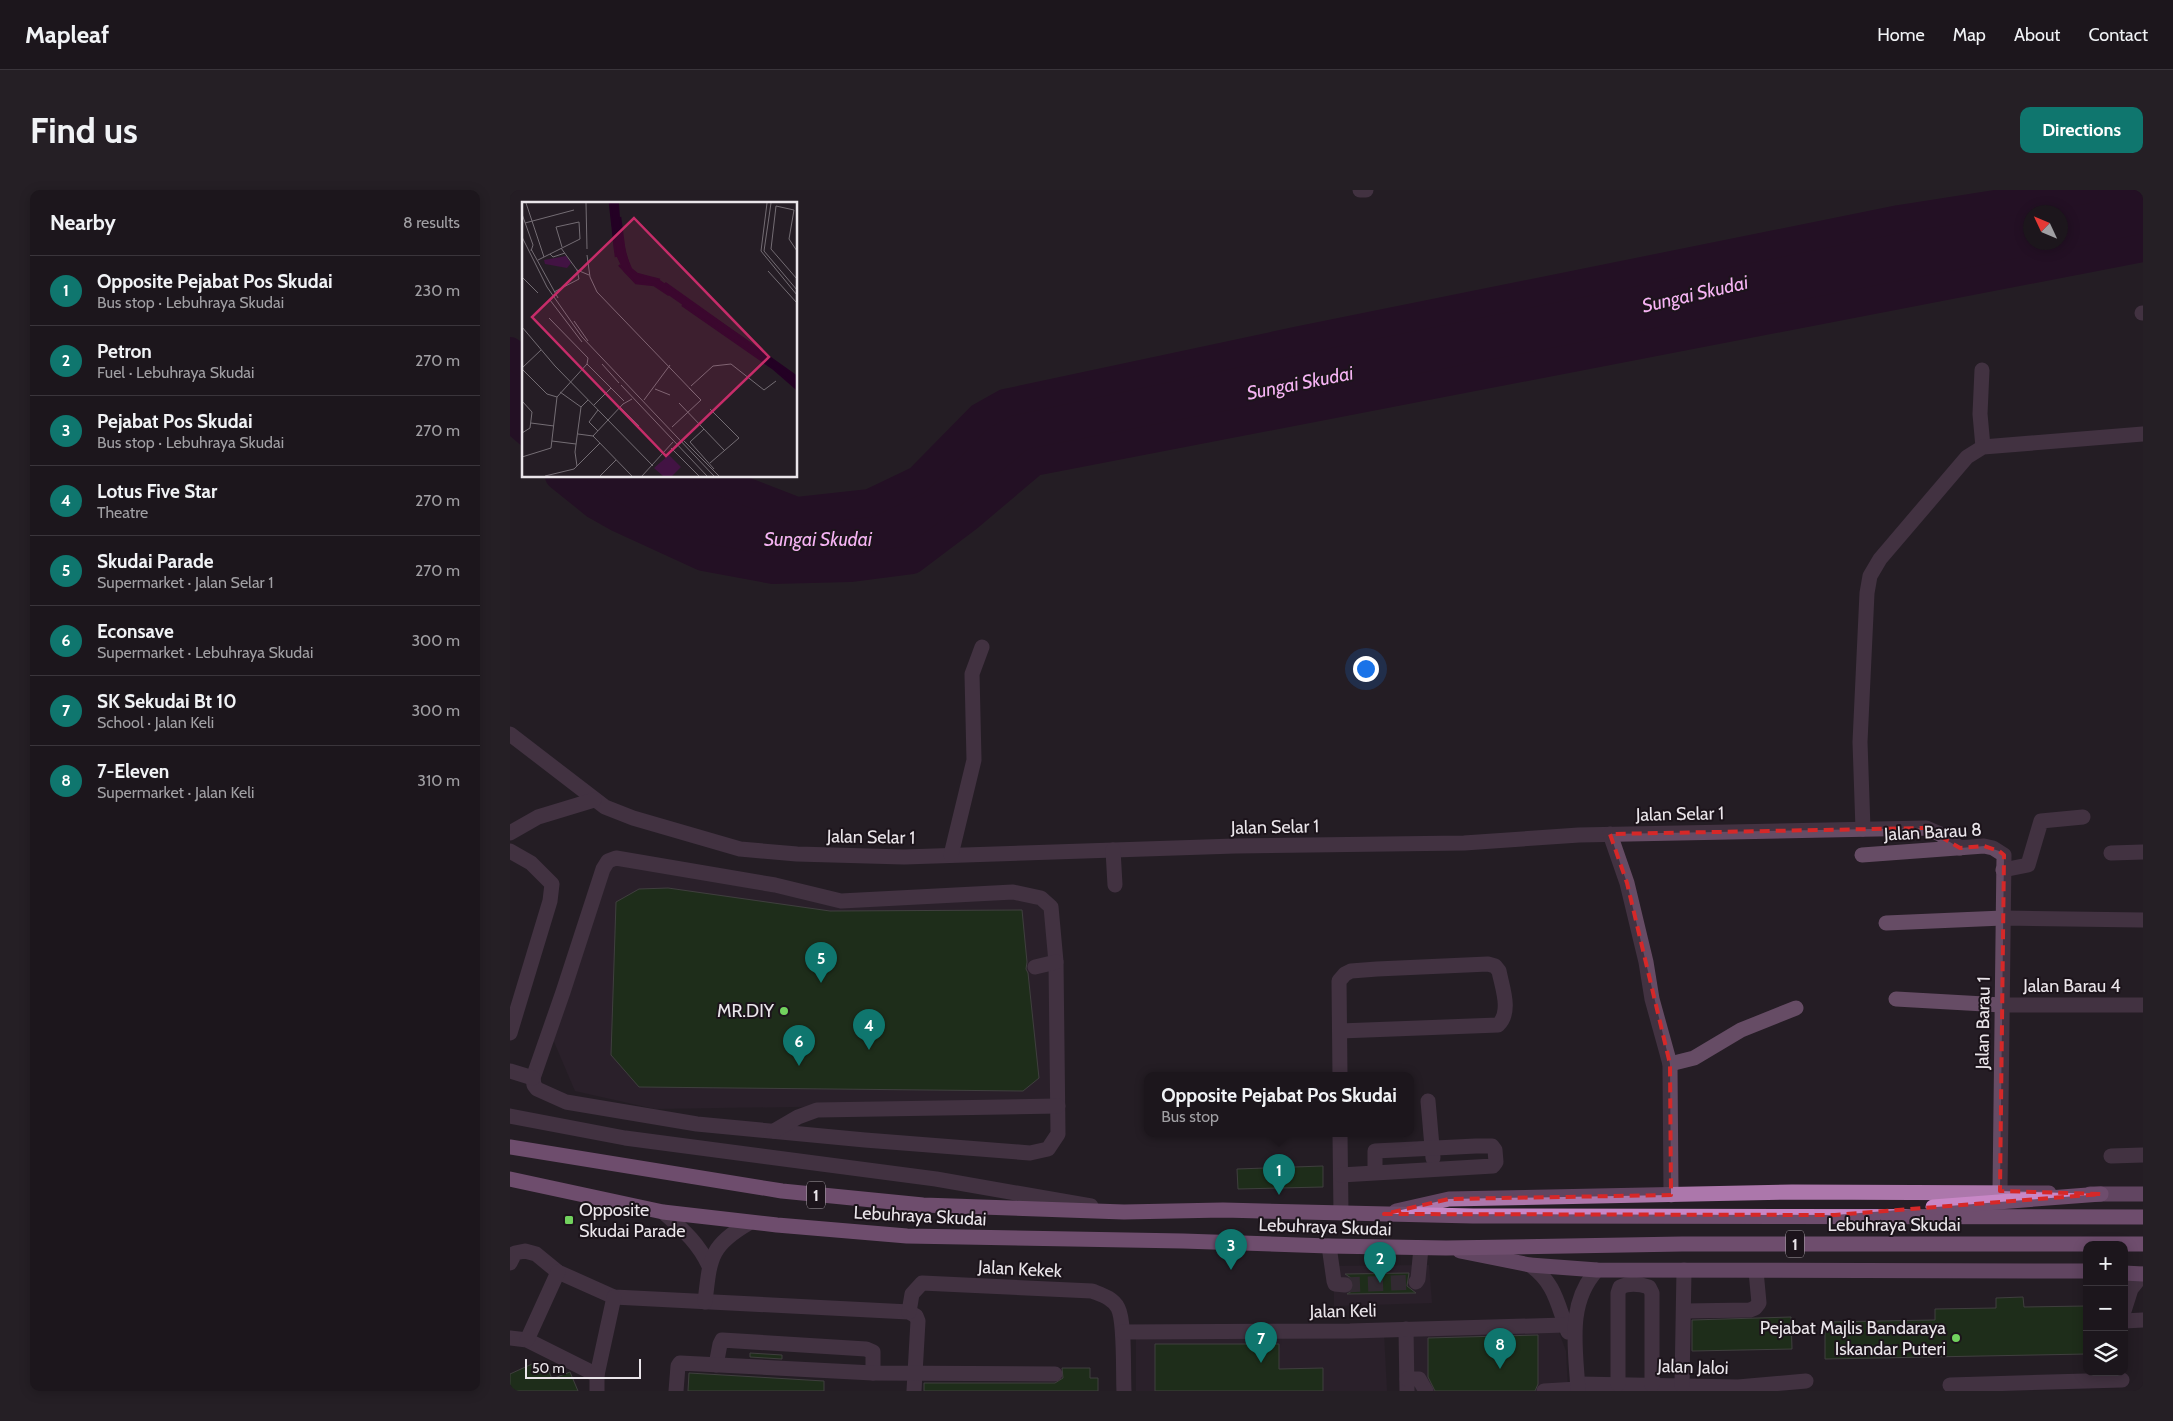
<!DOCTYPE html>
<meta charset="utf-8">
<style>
:root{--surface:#1c161c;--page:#251f25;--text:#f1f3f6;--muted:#a09fa3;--line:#3a353b;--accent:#0f766e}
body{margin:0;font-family:Cabin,sans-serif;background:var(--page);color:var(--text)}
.controls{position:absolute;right:15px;bottom:15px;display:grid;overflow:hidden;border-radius:10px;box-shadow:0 2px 12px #0003}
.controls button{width:45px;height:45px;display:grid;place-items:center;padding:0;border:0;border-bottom:1px solid var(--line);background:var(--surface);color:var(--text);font:25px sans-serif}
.compass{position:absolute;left:1513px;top:15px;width:45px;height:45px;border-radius:50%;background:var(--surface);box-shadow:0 2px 12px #0003;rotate:314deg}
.scale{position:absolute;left:15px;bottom:12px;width:116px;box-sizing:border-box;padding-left:5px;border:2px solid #eae5ea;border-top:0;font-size:14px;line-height:18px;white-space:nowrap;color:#eae5ea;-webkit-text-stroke:4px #1c141b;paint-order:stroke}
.you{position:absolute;left:855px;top:478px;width:18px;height:18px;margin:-12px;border:4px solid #fff;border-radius:50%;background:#1a73e8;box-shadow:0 0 0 8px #1a73e833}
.badge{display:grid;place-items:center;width:32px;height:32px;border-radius:50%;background:var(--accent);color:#fff;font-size:16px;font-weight:700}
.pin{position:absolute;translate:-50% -41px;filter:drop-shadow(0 1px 2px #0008)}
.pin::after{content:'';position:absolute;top:26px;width:18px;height:15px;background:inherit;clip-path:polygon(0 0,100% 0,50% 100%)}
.popup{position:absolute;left:634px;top:882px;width:270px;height:65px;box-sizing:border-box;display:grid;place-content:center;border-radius:10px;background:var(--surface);filter:drop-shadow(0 1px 4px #0005);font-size:16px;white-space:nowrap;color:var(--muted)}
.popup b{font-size:19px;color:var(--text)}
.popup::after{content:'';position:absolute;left:50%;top:100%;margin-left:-10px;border:10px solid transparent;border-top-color:var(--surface)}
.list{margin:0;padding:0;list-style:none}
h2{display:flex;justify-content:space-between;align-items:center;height:65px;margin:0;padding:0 20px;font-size:21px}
h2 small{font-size:16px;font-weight:400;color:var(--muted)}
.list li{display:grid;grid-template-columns:32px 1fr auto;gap:15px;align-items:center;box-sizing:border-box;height:70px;padding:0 20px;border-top:1px solid var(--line)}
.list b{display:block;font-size:19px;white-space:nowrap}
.list p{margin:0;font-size:16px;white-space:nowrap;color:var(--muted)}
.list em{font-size:16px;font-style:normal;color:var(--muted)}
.icon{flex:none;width:28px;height:28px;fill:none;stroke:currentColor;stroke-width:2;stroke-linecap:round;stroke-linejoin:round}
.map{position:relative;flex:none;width:1633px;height:1201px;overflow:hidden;border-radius:10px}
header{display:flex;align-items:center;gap:30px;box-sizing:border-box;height:70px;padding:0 25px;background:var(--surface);border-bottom:1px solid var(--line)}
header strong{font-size:24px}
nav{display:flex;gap:28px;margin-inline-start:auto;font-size:18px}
.intro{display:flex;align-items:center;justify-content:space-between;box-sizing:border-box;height:120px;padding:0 30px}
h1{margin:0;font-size:35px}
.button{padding:12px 22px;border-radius:10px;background:var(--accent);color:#fff;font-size:18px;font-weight:700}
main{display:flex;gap:30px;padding:0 30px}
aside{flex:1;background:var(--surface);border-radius:10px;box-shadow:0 2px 12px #0003}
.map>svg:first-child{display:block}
</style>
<header>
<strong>Mapleaf</strong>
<nav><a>Home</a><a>Map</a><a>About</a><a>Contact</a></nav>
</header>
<div class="intro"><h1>Find us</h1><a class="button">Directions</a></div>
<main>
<aside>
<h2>Nearby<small>8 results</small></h2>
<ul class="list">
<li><span class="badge">1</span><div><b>Opposite Pejabat Pos Skudai</b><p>Bus stop · Lebuhraya Skudai</p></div><em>230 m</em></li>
<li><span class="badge">2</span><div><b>Petron</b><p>Fuel · Lebuhraya Skudai</p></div><em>270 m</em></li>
<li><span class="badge">3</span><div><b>Pejabat Pos Skudai</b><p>Bus stop · Lebuhraya Skudai</p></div><em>270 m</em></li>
<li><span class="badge">4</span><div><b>Lotus Five Star</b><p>Theatre</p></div><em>270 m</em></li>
<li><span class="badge">5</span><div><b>Skudai Parade</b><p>Supermarket · Jalan Selar 1</p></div><em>270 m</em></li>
<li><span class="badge">6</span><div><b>Econsave</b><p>Supermarket · Lebuhraya Skudai</p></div><em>300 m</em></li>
<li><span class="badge">7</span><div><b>SK Sekudai Bt 10</b><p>School · Jalan Keli</p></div><em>300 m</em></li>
<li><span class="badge">8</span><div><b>7-Eleven</b><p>Supermarket · Jalan Keli</p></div><em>310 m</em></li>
</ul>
</aside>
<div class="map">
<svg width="1633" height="1201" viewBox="0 0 1633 1201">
<rect width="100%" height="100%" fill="#251d25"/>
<g fill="#312531">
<polygon points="105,672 334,716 503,705 537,719 544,913 145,919 65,901 42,847 97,679"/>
<polygon points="919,1075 922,1113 824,1116 824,1076"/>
<polygon points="1048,1140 1056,1161 1058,1201 901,1201 902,1143"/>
<polygon points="874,1143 877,1201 626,1201 626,1144"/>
</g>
<g fill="#230024" fill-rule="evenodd">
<path d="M1575,0H1633V58L524,272L459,327L402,370L340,378L263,380L193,367L108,328L85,315L49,286H196L287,321L360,313L408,290L470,227L495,213L790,150L1389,29ZM1520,22H1550V52H1520Z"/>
<polygon points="0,161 14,173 14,258 0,246"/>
</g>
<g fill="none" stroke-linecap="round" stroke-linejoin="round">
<g stroke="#230024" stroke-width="28">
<polyline points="0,161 14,173"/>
<polyline points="49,286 85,315 108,328 193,367 263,380 340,378 402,370 459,327 524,272 1633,58"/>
<polyline points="196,286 287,321 360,313 408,290 470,227 495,213 790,150 1389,29 1575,0"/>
</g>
</g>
<g fill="#18410e" stroke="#60685e">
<polygon points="158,698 320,721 512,720 517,772 516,779 518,783 529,888 513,901 129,897 101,865 106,712 129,699"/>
<polygon points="813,976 813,997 728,999 727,979"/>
<polygon points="899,1083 897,1096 906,1103 837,1104 842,1101 844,1095 841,1088 835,1084"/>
<polygon points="1513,1107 1514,1117 1577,1116 1577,1164 1315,1169 1315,1132 1425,1130 1425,1119 1486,1118 1486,1108"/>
<polygon points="1281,1127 1282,1159 1182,1161 1182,1130"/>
<polygon points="1028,1145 1028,1194 1025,1201 925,1201 918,1187 918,1148"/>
<polygon points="645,1154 769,1154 769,1179 813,1178 813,1201 645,1201"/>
<polygon points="240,1163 272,1165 272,1169 240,1167"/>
<polygon points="22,1174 27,1184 38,1179 42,1189 60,1182 68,1201 0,1201 0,1184"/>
<polygon points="552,1178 580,1178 580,1188 588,1188 588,1201 414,1201 414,1193 545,1193 553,1188"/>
<polygon points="179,1183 314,1191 314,1201 178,1201"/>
</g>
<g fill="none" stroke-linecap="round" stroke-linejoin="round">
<polyline stroke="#433b43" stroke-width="15" stroke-dasharray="15 8" stroke-linecap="butt" points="835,1095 906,1092"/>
<g stroke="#664c65" stroke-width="15">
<polyline points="850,0 856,0"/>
<polyline points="1632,123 1633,123"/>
<polyline points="1472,180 1470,224 1473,257"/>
<polyline points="0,544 95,617 123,628 230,659 287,664 394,667 725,656 954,653 1069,645 1416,638 1430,644 1450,658"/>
<polyline points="1353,639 1350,552 1357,403 1360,386 1370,369 1457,267 1473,257 1633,244"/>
<polyline points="0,643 28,627 84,610"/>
<polyline points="1100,644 1117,693 1136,772 1142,809 1160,874 1161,1005"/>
<polyline points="603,660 605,695"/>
<polyline points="0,661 21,673 42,694 40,711 0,843"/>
<polyline points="1601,663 1633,662"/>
<polyline points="441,665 464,570 462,484 472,457"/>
<polyline points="1352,665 1474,656 1483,658 1494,665 1490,1001"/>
<polygon points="106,668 265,695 331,711 503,702 531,708 541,717 546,772 548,944 538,959 520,963 355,950 187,934 56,912 27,899 24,895 23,888 53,802 93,679 98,671"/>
<polyline points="1493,680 1518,675 1531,631 1573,627"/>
<polyline points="1376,733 1493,728 1633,730"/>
<polyline points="525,777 546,772"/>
<polyline points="1386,809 1492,815 1633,815"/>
<path d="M830,841L988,835C1002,822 992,797 989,781L985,776L978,774L867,779L841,781L835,784L829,791L830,886"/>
<polyline points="1160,874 1184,868 1231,840 1286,818"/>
<polyline points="0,881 23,888"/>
<polyline points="918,911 923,968"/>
<polyline points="0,926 115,948 426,989 581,1016"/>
<polyline points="264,941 288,927 307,920 548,916"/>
<polyline points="830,944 831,1023"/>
<polyline points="1601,966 1633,965"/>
<polyline points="831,985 983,976 986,972 985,960 982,956 966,956 865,961 865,983"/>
<path d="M153,1022C172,1039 188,1052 199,1076"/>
<polyline points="819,1056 824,1091 825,1094 835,1095"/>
<polyline points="0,1073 5,1063 15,1061 26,1064 48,1082 104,1107 399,1122 406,1126 408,1131 404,1201"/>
<path d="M1020,1075C1046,1094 1047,1114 1058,1142"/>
<polyline points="906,1092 908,1089 911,1058"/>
<path d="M195,1112C200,1069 199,1056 239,1033"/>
<polyline points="1175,1121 1240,1120 1245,1118 1249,1113 1246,1081"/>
<polyline points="1614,1121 1621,1099 1633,1084"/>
<path d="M399,1122L402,1104L412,1093L582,1101C592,1105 603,1108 608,1118C615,1131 613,1183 614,1201"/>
<polyline points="1614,1131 1633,1130"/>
<polyline points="896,1139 897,1201"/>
<polyline points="613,1142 840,1141 1055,1135"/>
<polyline points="0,1148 17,1150 87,1185"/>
<polyline points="17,1150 48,1082"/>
<polyline points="206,1175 210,1154 212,1150 356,1159 363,1162 363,1183"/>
<polyline points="897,1189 909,1189 916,1201"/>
<polyline points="1068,1194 1228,1197 1296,1191"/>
<path d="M1108,1194V1103L1110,1097C1119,1093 1130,1094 1139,1097L1142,1103V1195"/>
<polyline points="1172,1195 1174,1080"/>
<polyline points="1440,1195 1612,1190"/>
<polyline points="87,1201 87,1185 104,1107"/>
<polyline points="166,1201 168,1176 170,1173 363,1183 545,1184"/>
<polyline points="1034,1201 1068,1199"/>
<path d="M1068,1201C1066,1159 1056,1114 1087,1080"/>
</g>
<g stroke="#ac77ab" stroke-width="15">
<polyline points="1580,1004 1633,1004"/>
<polyline points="886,1021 939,1009 1282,1002 1539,1003"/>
<polyline points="950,1061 1020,1075 1087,1080 1577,1081"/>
<polyline points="1614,1083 1633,1084"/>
</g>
<g stroke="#c887c6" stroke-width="15">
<polyline points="0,957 272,1001 413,1015 614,1022 713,1020 963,1026 1633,1027"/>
<polyline points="0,989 153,1022 267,1035 397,1046 673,1051 819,1056 936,1058 1172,1054 1633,1054"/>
<polyline points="1423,1017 1591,1004"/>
</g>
</g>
<path d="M0 0H1633V1201H0ZM1416,638L1450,658L1474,656L1489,661L1494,665L1490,1001L1591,1004L1325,1025L874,1024L939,1009L1161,1005L1160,874L1117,693L1100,644Z" fill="#251d25" fill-opacity=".55" fill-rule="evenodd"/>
<path fill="none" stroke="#d62828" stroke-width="4" stroke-dasharray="10 6" stroke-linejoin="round" d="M1416,638L1450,658L1474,656L1489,661L1494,665L1490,1001L1591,1004L1325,1025L874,1024L939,1009L1161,1005L1160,874L1117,693L1100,644Z"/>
<g fill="#72d25e" stroke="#1c141b" stroke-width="2">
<circle cx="274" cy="821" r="5"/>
<rect x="54" y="1025" width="10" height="10" rx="2.5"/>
<circle cx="1446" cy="1148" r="5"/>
</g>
<g text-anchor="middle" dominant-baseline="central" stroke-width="4" stroke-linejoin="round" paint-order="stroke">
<g fill="#1c141b" stroke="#aca6ac" stroke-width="1">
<rect x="297" y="991.5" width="18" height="27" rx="4"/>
<rect x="1276" y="1040.5" width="18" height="27" rx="4"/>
</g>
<g font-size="16" font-weight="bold" fill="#eae5ea">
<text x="306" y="1005">1</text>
<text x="1285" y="1054">1</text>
</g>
<g font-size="18" fill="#eae5ea" stroke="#1c141b">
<text transform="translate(1170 624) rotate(-1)">Jalan Selar 1</text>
<text transform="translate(765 637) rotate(-1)">Jalan Selar 1</text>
<text transform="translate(1423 642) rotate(-3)">Jalan Barau 8</text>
<text transform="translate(361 647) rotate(1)">Jalan Selar 1</text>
<text x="1562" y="796">Jalan Barau 4</text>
<text transform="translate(1473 833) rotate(-89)">Jalan Barau 1</text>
<text transform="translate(410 1026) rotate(3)">Lebuhraya Skudai</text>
<text x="1384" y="1035">Lebuhraya Skudai</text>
<text transform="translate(815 1037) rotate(2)">Lebuhraya Skudai</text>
<text transform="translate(510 1079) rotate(3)">Jalan Kekek</text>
<text transform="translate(833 1121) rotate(-1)">Jalan Keli</text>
<text transform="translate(1183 1177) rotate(2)">Jalan Jaloi</text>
</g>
<g font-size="18" fill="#eae5ea" stroke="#1c141b" text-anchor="end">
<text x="264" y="821">MR.DIY</text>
<text x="69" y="1020" text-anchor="start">Opposite<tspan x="69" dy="21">Skudai Parade</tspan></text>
<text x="1436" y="1138">Pejabat Majlis Bandaraya<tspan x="1436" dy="21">Iskandar Puteri</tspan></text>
</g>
<g font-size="19" font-style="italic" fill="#f6b3f4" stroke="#1c141b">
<text transform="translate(1185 104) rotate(-13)">Sungai Skudai</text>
<text transform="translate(790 193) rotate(-11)">Sungai Skudai</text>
<text x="308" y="349">Sungai Skudai</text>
</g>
</g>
<g transform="translate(12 12)">
<rect width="275" height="275" fill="#251d25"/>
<path d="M44,54L49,61L45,66L23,62L22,58ZM147,253L159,265L150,274H141L132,266Z" fill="#421343"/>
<path d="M88,1H97L99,31L109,67L121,75L135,76L224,137L275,175V187L252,167L132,83L114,81L102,70L92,49Z" fill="#230024"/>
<path fill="none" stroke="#230024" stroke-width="2.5" d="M88,1L94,55M98,15L103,53L109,67L115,72L138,78M97,63L114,81L132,83L147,93M143,81L275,175M160,103L252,167L275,187"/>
<path fill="none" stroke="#746d74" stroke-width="1" d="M4,1L22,55M64,1L65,47M245,1L239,49L275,93M249,1L242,49L275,88M0,12L11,43L9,49M3,21L52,8M0,35L25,85L60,135L192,274M39,46L55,68L67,73M9,47L36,96M275,49L267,37L272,8L254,4L249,47L275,77M28,52L31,55L43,51M65,53L68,75L75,90L175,194M16,58L58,37L57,20L34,25L40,45M246,69L275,101M0,75L16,91M32,90L57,77L55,68M28,98L60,140M27,116L66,156L65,162M52,119L66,139M0,125L33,164L131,264M65,162L102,199M80,162L97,181M0,166L19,148M0,167L25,192L35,195M99,183L185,274M169,184L191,164L209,162L242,188L254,179M133,187L148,193M38,190L59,205M35,195L65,162M122,198L148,163M0,199L10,210L8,226L0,231M157,201L203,249M72,203L89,186M98,205L117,224M188,207L217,236L188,261M9,221L32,224M150,225L179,198L167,186M76,229L67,220L76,208M56,232L71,234L110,274M71,234L101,202L110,197M30,239L54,242M162,239L197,274M168,240L192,267M168,240L182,227M149,246L177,274M0,255L29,246L35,195M55,264L53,250L59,205L66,198M23,274L52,267L78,241M78,274L94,258M120,274L151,240"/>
<path fill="#c62c69" fill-opacity="0.15" stroke="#c62c69" stroke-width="2.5" d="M112,16L247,155L144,254L10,115Z"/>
<rect width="275" height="275" fill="none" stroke="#eae5ea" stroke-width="2.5"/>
</g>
</svg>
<div class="controls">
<button>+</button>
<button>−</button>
<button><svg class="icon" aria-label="layers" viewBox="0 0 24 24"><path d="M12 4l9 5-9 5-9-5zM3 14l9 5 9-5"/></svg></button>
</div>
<svg class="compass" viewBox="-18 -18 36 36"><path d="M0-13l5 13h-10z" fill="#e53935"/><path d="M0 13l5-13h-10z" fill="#a09fa3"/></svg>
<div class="scale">50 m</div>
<div class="you"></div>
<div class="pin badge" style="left:769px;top:1005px">1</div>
<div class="popup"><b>Opposite Pejabat Pos Skudai</b>Bus stop</div>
<div class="pin badge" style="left:870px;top:1093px">2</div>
<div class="pin badge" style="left:721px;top:1080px">3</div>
<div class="pin badge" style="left:359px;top:860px">4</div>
<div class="pin badge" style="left:311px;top:793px">5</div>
<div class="pin badge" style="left:289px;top:876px">6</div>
<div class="pin badge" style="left:751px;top:1173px">7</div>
<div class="pin badge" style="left:990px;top:1179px">8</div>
</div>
</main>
